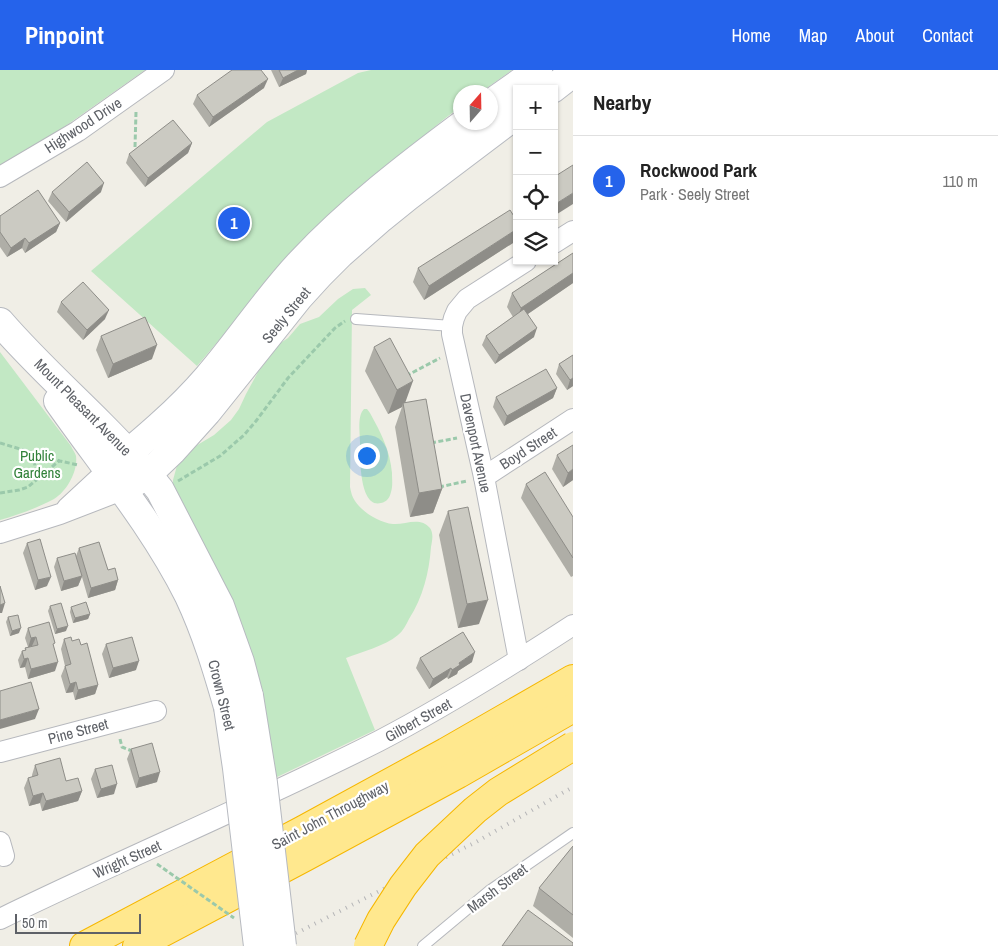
<!DOCTYPE html>
<meta charset="utf-8">
<style>
:root{--surface:#fff;--page:#f6f6f6;--text:#222;--muted:#767676;--line:#e0e0e0;--accent:#2563eb}
body{margin:0;font-family:"Archivo Narrow",sans-serif;background:var(--page);color:var(--text)}
.controls{position:absolute;right:15px;top:15px;display:grid;overflow:hidden;border-radius:0px;box-shadow:0 1px 4px #0004}
.controls button{width:45px;height:45px;display:grid;place-items:center;padding:0;border:0;border-bottom:1px solid var(--line);background:var(--surface);color:var(--text);font:25px sans-serif}
.compass{position:absolute;left:453px;top:15px;width:45px;height:45px;border-radius:50%;background:var(--surface);box-shadow:0 1px 4px #0004;rotate:20deg}
.scale{position:absolute;left:15px;bottom:12px;width:126px;box-sizing:border-box;padding-left:5px;border:2px solid #5e6167;border-top:0;font-size:14px;line-height:18px;white-space:nowrap;color:#5e6167;-webkit-text-stroke:4px #fff;paint-order:stroke}
.you{position:absolute;left:366px;top:385px;width:18px;height:18px;margin:-12px;border:4px solid #fff;border-radius:50%;background:#1a73e8;box-shadow:0 0 0 8px #1a73e833}
.badge{display:grid;place-items:center;width:32px;height:32px;border-radius:50%;background:var(--accent);color:#fff;font-size:16px;font-weight:700}
.pin{position:absolute;translate:-50% -50%;border:2px solid #fff;box-shadow:0 1px 5px #0006}
.list{margin:0;padding:0;list-style:none}
h2{display:flex;justify-content:space-between;align-items:center;height:65px;margin:0;padding:0 20px;font-size:21px}
h2 small{font-size:16px;font-weight:400;color:var(--muted)}
.list li{display:grid;grid-template-columns:32px 1fr auto;gap:15px;align-items:center;box-sizing:border-box;height:90px;padding:0 20px;border-top:1px solid var(--line)}
.list b{display:block;font-size:19px;white-space:nowrap}
.list p{margin:0;font-size:16px;white-space:nowrap;color:var(--muted)}
.list em{font-size:16px;font-style:normal;color:var(--muted)}
.icon{flex:none;width:28px;height:28px;fill:none;stroke:currentColor;stroke-width:2;stroke-linecap:round;stroke-linejoin:round}
.map{position:relative;flex:none;width:573px;height:876px;overflow:hidden}
header{display:flex;align-items:center;gap:30px;box-sizing:border-box;height:70px;padding:0 25px;background:var(--accent);color:#fff}
header strong{font-size:24px}
nav{display:flex;gap:28px;margin-inline-start:auto;font-size:18px}
main{display:flex}
aside{flex:1;background:var(--surface)}
.map>svg:first-child{display:block}
</style>
<header>
<strong>Pinpoint</strong>
<nav><a>Home</a><a>Map</a><a>About</a><a>Contact</a></nav>
</header>
<main>
<div class="map">
<svg width="573" height="876" viewBox="0 0 573 876">
<rect width="100%" height="100%" fill="#f0eee6"/>
<g fill="#c2e8c4">
<polygon points="0,0 145,0 47,69 0,95"/>
<polygon points="371,0 512,0 481,22 460,22 460,37 443,50 335,140 307,167 197,296 91,201 267,52 358,3"/>
<path d="M365,218L371,225L352,240L350,417C351,422 352,427 355,431C362,442 380,453 393,454C405,455 420,446 430,458C434,464 432,471 431,477C429,503 423,527 409,549C406,555 403,561 398,565C385,576 361,582 346,588L375,660L275,708L173,420V410L178,392L189,380L214,365L231,350L239,339L246,324L258,302L279,274L288,268L300,254L319,247L338,229L353,219Z"/>
<path d="M0,282L71,376C72,379 75,382 76,386C78,401 67,421 54,429C37,438 18,445 0,450Z"/>
<path d="M364,339H367L370,343C381,363 390,380 392,403C392,410 393,416 391,422C390,427 387,432 381,433C359,439 360,385 360,372C360,362 357,346 364,339Z"/>
</g>
<g fill="none" stroke-linecap="round" stroke-linejoin="round">
<defs>
<g id="lane">
<polyline points="356,249 452,256"/>
<polyline points="423,876 489,821 573,763"/>
</g>
<g id="street">
<polyline points="0,107 78,61 164,0"/>
<polyline points="554,173 573,161"/>
<polyline points="484,407 573,349"/>
<polyline points="67,438 108,400"/>
<polyline points="0,463 60,444 122,420"/>
<polyline points="519,590 484,407 452,264 452,256 454,248 457,241 467,229 526,191"/>
<polyline points="0,682 156,641"/>
<polyline points="0,772 4,786"/>
<path d="M0,849C125,788 254,734 379,671C446,636 510,596 573,555"/>
</g>
<g id="secondary">
<polyline points="552,19 573,3"/>
<polyline points="490,34 538,0"/>
<path d="M0,252C31,288 67,321 101,355C122,376 142,397 160,420L220,536L240,592L249,626"/>
<path d="M58,331C103,395 154,456 189,526C206,562 217,599 228,637"/>
<path d="M108,400C143,371 178,342 208,307C240,270 267,228 301,192C350,140 408,95 466,52"/>
<polyline points="122,420 148,404 172,381 207,342 299,227 320,204 340,184 381,148 407,127 517,44"/>
</g>
<g id="highway">
<polyline points="84,876 303,760 446,682 573,609"/>
<polyline points="137,876 305,787 458,704 573,638"/>
</g>
</defs>
<use href="#lane" stroke="#b6b8bd" stroke-width="12"/>
<use href="#street" stroke="#b6b8bd" stroke-width="22"/>
<use href="#secondary" stroke="#b7bac0" stroke-width="30"/>
<use href="#highway" stroke="#f6b700" stroke-width="30"/>
<g stroke="#9bc9ab" stroke-width="3" stroke-dasharray="5 2.5" stroke-linecap="butt">
<polyline points="136,42 135,77 138,80"/>
<polyline points="406,306 440,288"/>
<polyline points="0,373 60,391 78,395"/>
<polyline points="431,373 457,368"/>
<polyline points="33,383 37,410"/>
<polyline points="178,411 220,386 244,365 256,351 288,308 335,258 345,251"/>
<polyline points="439,417 467,411"/>
<polyline points="0,423 19,420 28,417 59,391"/>
<polyline points="120,669 122,677 132,681"/>
</g>
<use href="#lane" stroke="#fff" stroke-width="10"/>
<use href="#street" stroke="#fff" stroke-width="20"/>
<use href="#secondary" stroke="#fff" stroke-width="28"/>
<use href="#highway" stroke="#ffe88e" stroke-width="28"/>
<polyline stroke="#b5b5b7" stroke-width="4" stroke-dasharray="1 6" stroke-linecap="butt" points="271,876 476,772 573,717"/>
<defs>
<g id="secondary-bridge">
<polyline points="249,626 263,713 282,876"/>
<polyline points="228,637 237,698 258,876"/>
</g>
<polyline id="highway-bridge" points="368,876 381,850 403,816 427,785 475,740 498,722 573,676"/>
</defs>
<use href="#secondary-bridge" stroke="#b7bac0" stroke-width="30" stroke-linecap="butt"/>
<use href="#highway-bridge" stroke="#f6b700" stroke-width="30" stroke-linecap="butt"/>
<polyline stroke="#9bc9ab" stroke-width="3" stroke-dasharray="5 2.5" stroke-linecap="butt" points="157,794 234,848"/>
<use href="#secondary-bridge" stroke="#fff" stroke-width="28"/>
<use href="#highway-bridge" stroke="#ffe88e" stroke-width="28"/>
</g>
<g fill="#afaea7">
<polygon points="271,0 307,0 306,4 279,17"/>
<polygon points="264,18 209,57 193,34 197,25"/>
<polygon points="192,73 188,83 145,117 126,93 129,84"/>
<polygon points="52,122 101,122 66,152 48,131"/>
<polygon points="0,146 60,153 56,162 25,183 22,178 7,187 0,177"/>
<polygon points="516,171 424,230 413,212 418,198"/>
<polygon points="573,183 573,213 528,244 534,267 495,294 482,275 486,266 513,247 507,237 512,223"/>
<polygon points="61,232 105,249 83,270 57,242"/>
<polygon points="101,266 152,289 108,308 96,280"/>
<polygon points="374,277 405,333 442,419 433,443 410,447 395,357 402,337 388,344 365,301"/>
<polygon points="573,285 573,316 567,320 556,304 559,294"/>
<polygon points="557,318 553,328 504,356 493,337 496,327"/>
<polygon points="557,385 573,410 563,417 552,399"/>
<polygon points="526,414 573,447 573,506 571,507 521,428"/>
<polygon points="448,441 479,554 458,558 439,465"/>
<polygon points="27,473 47,516 35,520 23,483"/>
<polygon points="79,478 108,500 118,510 115,520 88,528 82,507 78,516 61,521 54,497 57,488 76,486"/>
<polygon points="50,536 66,561 55,564 48,541"/>
<polygon points="71,537 90,544 88,549 73,553 70,542"/>
<polygon points="8,547 19,563 10,566 6,552"/>
<polygon points="28,558 54,577 55,601 28,609 25,597 20,598 18,590 22,581 25,580 25,578 28,577 25,568"/>
<polygon points="64,569 72,571 81,575 98,615 95,624 75,630 73,622 66,623 61,606 65,596 61,579"/>
<polygon points="106,574 136,600 109,608 102,584"/>
<polygon points="420,588 472,592 458,601 457,604 448,609 447,607 429,619 416,598"/>
<polygon points="131,679 157,712 136,718 127,689"/>
<polygon points="35,695 66,711 82,721 78,731 42,741 40,733 29,736 24,718 28,708 32,707 32,705"/>
<polygon points="95,699 114,724 97,728 91,709"/>
<polygon points="573,776 573,868 533,836 539,818"/>
</g>
<g fill="#8e8d88">
<polygon points="298,0 307,0 306,4 279,17 283,8"/>
<polygon points="268,9 264,18 209,57 213,47"/>
<polygon points="192,73 188,83 145,117 148,108"/>
<polygon points="104,113 101,122 66,152 69,142"/>
<polygon points="573,123 573,134 554,146 554,135"/>
<polygon points="60,153 56,162 25,183 29,173"/>
<polygon points="517,159 517,168 516,171 424,230 429,216"/>
<polygon points="25,168 22,178 7,187 11,178"/>
<polygon points="573,203 573,213 516,252 521,238"/>
<polygon points="109,240 105,249 83,270 87,260"/>
<polygon points="537,258 534,267 495,294 499,285"/>
<polygon points="157,275 152,289 108,308 113,294"/>
<polygon points="573,308 573,316 567,320 570,310"/>
<polygon points="413,311 404,336 403,333 402,337 388,344 397,320"/>
<polygon points="557,318 553,328 504,356 507,346"/>
<polygon points="573,399 573,410 563,417 568,403"/>
<polygon points="442,419 433,443 410,447 419,423"/>
<polygon points="82,506 78,516 61,521 64,511"/>
<polygon points="51,507 47,516 35,520 38,510"/>
<polygon points="118,510 115,520 88,528 91,518"/>
<polygon points="488,530 479,554 458,558 467,534"/>
<polygon points="5,533 2,543 0,543 0,535"/>
<polygon points="90,544 88,549 73,553 75,548"/>
<polygon points="68,556 66,561 55,564 57,559"/>
<polygon points="21,558 19,563 10,566 12,561"/>
<polygon points="36,567 32,576 28,578 31,568"/>
<polygon points="475,582 472,592 458,601 457,604 448,609 452,600 459,593"/>
<polygon points="28,588 25,597 20,598 24,589"/>
<polygon points="139,591 136,600 109,608 113,598"/>
<polygon points="58,592 55,601 28,609 31,599"/>
<polygon points="451,598 447,607 429,619 433,609"/>
<polygon points="76,612 73,622 66,623 70,614"/>
<polygon points="98,615 95,624 75,630 78,620"/>
<polygon points="39,639 35,649 0,659 0,650"/>
<polygon points="160,702 157,712 136,718 139,708"/>
<polygon points="117,714 114,724 97,728 101,719"/>
<polygon points="82,721 78,731 42,741 46,731"/>
<polygon points="43,723 40,733 29,736 33,726"/>
</g>
<g fill="#cbcac2" stroke="#8e8d88">
<polygon points="232,0 261,0 268,9 213,47 197,25"/>
<polygon points="279,0 298,0 283,8"/>
<polygon points="173,50 192,73 148,108 129,84"/>
<polygon points="87,92 104,113 69,142 52,122"/>
<polygon points="573,95 573,123 554,135 554,107"/>
<polygon points="38,120 60,153 29,173 25,168 11,178 0,162 0,146"/>
<polygon points="510,140 517,151 517,159 429,216 418,198"/>
<polygon points="573,183 573,203 521,238 512,223"/>
<polygon points="83,212 109,240 87,260 61,232"/>
<polygon points="524,239 537,258 499,285 486,266"/>
<polygon points="145,247 157,275 113,294 101,266"/>
<polygon points="390,268 413,311 397,320 374,277"/>
<polygon points="573,285 573,308 570,310 559,294"/>
<polygon points="546,299 557,318 507,346 496,327"/>
<polygon points="426,329 442,419 419,423 403,333"/>
<polygon points="573,375 573,399 568,403 557,385"/>
<polygon points="545,402 573,447 573,488 526,414"/>
<polygon points="468,437 488,530 467,534 448,441"/>
<polygon points="40,469 51,507 38,510 27,473"/>
<polygon points="99,472 108,500 115,498 118,510 91,518 79,478"/>
<polygon points="75,483 82,506 64,511 57,488"/>
<polygon points="0,516 5,533 0,535"/>
<polygon points="86,532 90,544 75,548 71,537"/>
<polygon points="61,533 68,556 57,559 50,536"/>
<polygon points="18,545 21,558 12,561 8,547"/>
<polygon points="49,552 55,573 53,574 58,592 31,599 28,588 24,589 22,581 26,580 25,578 38,575 36,567 31,568 28,558"/>
<polygon points="463,562 475,582 459,593 460,595 452,600 451,598 433,609 420,588"/>
<polygon points="71,567 72,571 79,569 81,575 87,573 98,615 78,620 76,612 70,614 65,596 71,594 64,569"/>
<polygon points="132,567 139,591 113,598 106,574"/>
<polygon points="31,612 39,639 0,650 0,621"/>
<polygon points="152,673 160,702 139,708 131,679"/>
<polygon points="60,688 66,711 78,708 82,721 46,731 43,723 33,726 28,708 38,705 35,695"/>
<polygon points="112,695 117,714 101,719 95,699"/>
<polygon points="573,776 573,845 539,818"/>
<polygon points="528,840 573,873 573,876 502,876"/>
</g>
<g text-anchor="middle" dominant-baseline="central" stroke-width="4.5" stroke-linejoin="round" paint-order="stroke">
<g font-size="15" fill="#5e6167" stroke="#fff">
<text transform="translate(83 55) rotate(-33)">Highwood Drive</text>
<text transform="translate(286 245) rotate(-51)">Seely Street</text>
<text transform="translate(83 337) rotate(45)">Mount Pleasant Avenue</text>
<text transform="translate(476 373) rotate(78)">Davenport Avenue</text>
<text transform="translate(528 378) rotate(-33)">Boyd Street</text>
<text transform="translate(222 625) rotate(76)">Crown Street</text>
<text transform="translate(418 650) rotate(-29)">Gilbert Street</text>
<text transform="translate(78 661) rotate(-15)">Pine Street</text>
<text transform="translate(330 745) rotate(-28)">Saint John Throughway</text>
<text transform="translate(127 789) rotate(-24)">Wright Street</text>
<text transform="translate(497 818) rotate(-37)">Marsh Street</text>
</g>
<g font-size="15" fill="#32823a" stroke="#fff">
<text x="37" y="385">Public<tspan x="37" dy="17">Gardens</tspan></text>
</g>
</g>
</svg>
<div class="controls">
<button>+</button>
<button>−</button>
<button><svg class="icon" aria-label="locate" viewBox="0 0 24 24"><circle cx="12" cy="12" r="6"/><path d="M12 2v4M12 18v4M2 12h4M18 12h4"/></svg></button>
<button><svg class="icon" aria-label="layers" viewBox="0 0 24 24"><path d="M12 4l9 5-9 5-9-5zM3 14l9 5 9-5"/></svg></button>
</div>
<svg class="compass" viewBox="-18 -18 36 36"><path d="M0-13l5 13h-10z" fill="#e53935"/><path d="M0 13l5-13h-10z" fill="#767676"/></svg>
<div class="scale">50 m</div>
<div class="you"></div>
<div class="pin badge" style="left:234px;top:153px">1</div>
</div>
<aside>
<h2>Nearby<small></small></h2>
<ul class="list">
<li><span class="badge">1</span><div><b>Rockwood Park</b><p>Park · Seely Street</p></div><em>110 m</em></li>
</ul>
</aside>
</main>
